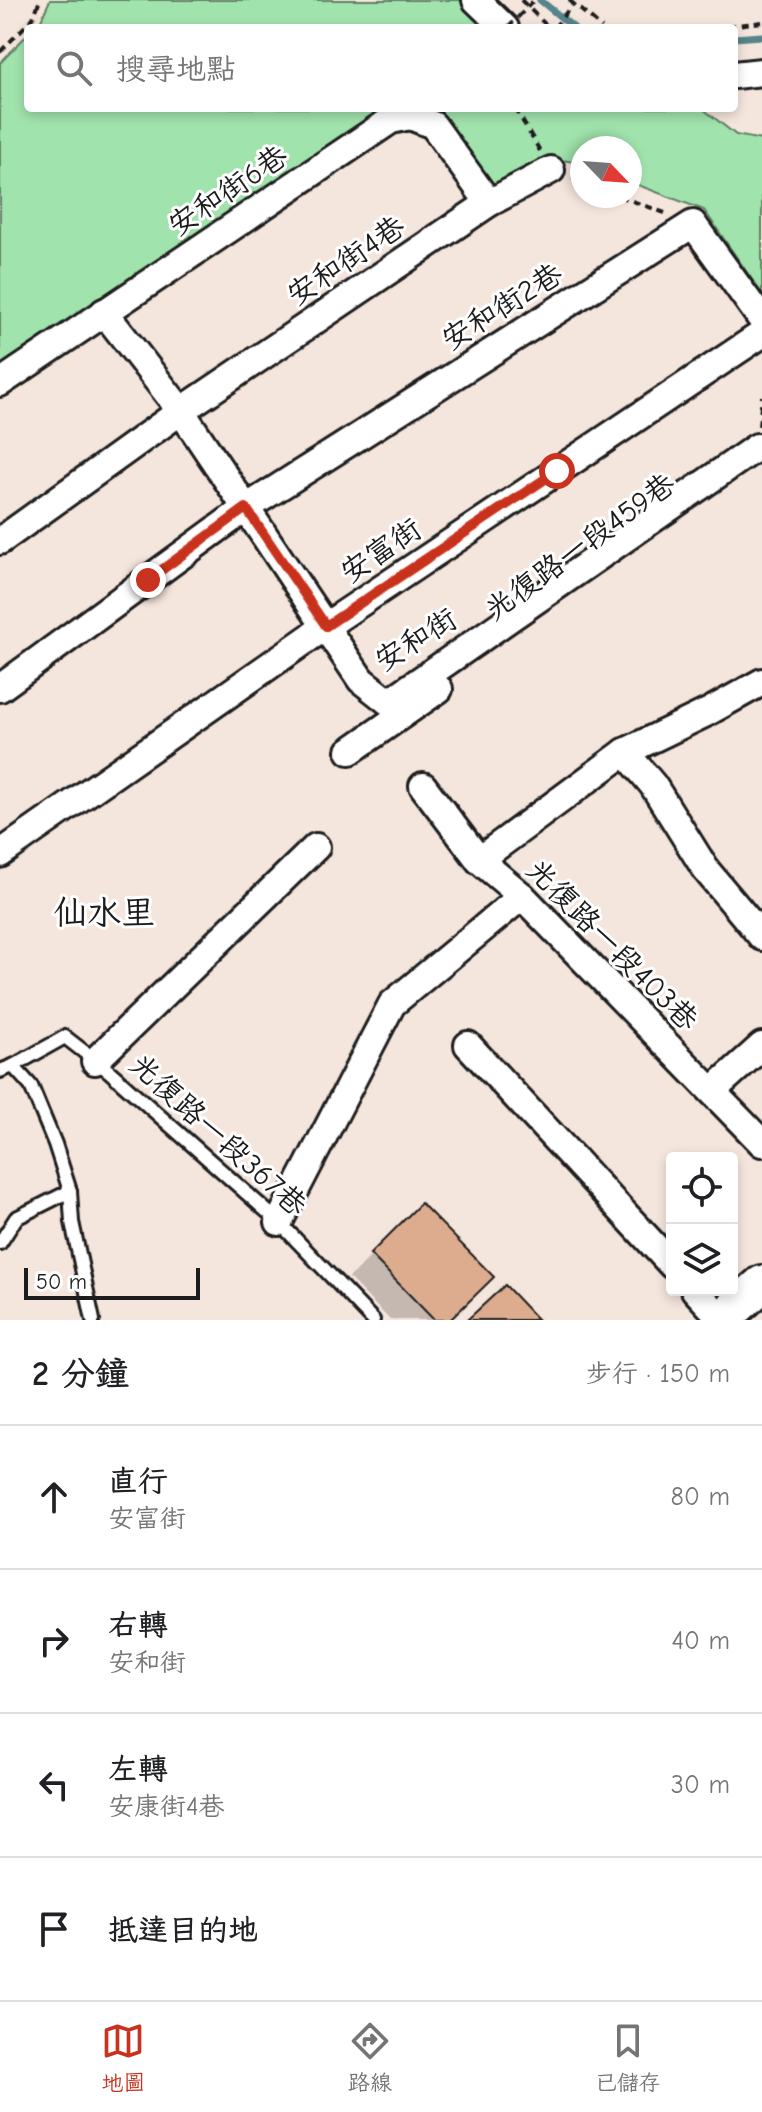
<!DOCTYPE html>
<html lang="zh-TW">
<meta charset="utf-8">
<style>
:root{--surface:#fff;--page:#f6f6f6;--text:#202124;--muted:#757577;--line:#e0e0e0;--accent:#c8321e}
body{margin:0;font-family:"Comic Neue","LXGW WenKai TC",sans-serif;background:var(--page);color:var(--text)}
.controls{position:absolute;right:24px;bottom:24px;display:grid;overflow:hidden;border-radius:8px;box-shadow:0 4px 12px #0003}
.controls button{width:72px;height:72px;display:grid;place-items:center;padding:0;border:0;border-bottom:2px solid var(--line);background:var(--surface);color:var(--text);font:40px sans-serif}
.compass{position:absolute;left:570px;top:136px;width:72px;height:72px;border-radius:50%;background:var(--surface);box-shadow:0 4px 12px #0003;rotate:115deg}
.scale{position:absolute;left:24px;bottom:20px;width:176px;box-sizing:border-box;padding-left:8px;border:4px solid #1c1c1c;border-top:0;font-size:22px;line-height:28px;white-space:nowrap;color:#1c1c1c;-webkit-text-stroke:6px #fff;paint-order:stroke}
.stop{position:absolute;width:24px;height:24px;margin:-18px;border:6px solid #c8321e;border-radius:50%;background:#fff}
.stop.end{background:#c8321e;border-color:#fff;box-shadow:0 2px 8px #0008}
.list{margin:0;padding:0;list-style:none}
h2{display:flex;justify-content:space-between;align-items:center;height:104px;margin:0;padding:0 32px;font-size:34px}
h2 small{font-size:26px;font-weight:400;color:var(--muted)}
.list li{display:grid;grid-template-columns:52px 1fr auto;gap:24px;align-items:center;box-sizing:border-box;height:144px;padding:0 32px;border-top:2px solid var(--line)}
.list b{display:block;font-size:30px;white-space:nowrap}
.list p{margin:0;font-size:26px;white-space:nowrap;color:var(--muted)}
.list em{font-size:26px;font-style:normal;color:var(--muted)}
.icon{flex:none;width:44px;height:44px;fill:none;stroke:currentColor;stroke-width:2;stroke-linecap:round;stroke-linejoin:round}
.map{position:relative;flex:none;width:762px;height:1320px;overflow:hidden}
.search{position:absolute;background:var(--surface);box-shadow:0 4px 12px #0003;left:24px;right:24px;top:24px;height:88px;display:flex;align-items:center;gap:20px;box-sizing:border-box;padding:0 28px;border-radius:8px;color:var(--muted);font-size:30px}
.sheet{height:680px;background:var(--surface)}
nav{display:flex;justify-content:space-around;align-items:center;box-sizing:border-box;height:112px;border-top:2px solid var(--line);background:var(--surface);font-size:22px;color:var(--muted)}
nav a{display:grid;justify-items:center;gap:4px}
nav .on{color:var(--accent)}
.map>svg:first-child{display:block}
</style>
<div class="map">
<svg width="762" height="1320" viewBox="0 0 762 1320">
<rect width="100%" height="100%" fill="#f5e6dd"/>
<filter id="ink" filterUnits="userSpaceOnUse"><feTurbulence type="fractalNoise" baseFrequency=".0125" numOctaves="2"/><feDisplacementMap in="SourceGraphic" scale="16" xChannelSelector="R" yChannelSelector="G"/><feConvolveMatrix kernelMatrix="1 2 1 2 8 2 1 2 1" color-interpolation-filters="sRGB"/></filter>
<g filter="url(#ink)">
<g fill="#a1e3ad" stroke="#5e8064" stroke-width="2">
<polygon points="50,0 463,0 492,28 34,28 40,22"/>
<polygon points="28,34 28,108 395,108 0,368 0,63"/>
<path d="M417,108H702L736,135L762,140V294L704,210L630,182V148H582V164C548,152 519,172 490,188Z"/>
</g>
<polygon fill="#0003" points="421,1206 448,1320 390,1320 349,1278"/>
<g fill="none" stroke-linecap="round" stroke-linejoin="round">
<g stroke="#54848b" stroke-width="7">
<polyline points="540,0 574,28"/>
<polyline points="734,38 762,36"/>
</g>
</g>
<g fill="#ddac8f" stroke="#1c1c1c" stroke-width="2">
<polygon points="421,1203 494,1277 450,1320 434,1320 370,1254"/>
<polygon points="505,1285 538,1320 467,1320"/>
</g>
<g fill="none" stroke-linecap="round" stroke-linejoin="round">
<defs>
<g id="service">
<polyline points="13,1066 65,1037 110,1072 279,1222 373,1320"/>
<polyline points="0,1071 13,1066 31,1086 55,1144 70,1191 72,1222 93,1320"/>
<polyline points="0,1243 16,1218 70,1191"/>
</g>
<g id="minor">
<polyline points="476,0 505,28"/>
<polyline points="734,75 762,72"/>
<polyline points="104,312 181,411 361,680 389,702 757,447"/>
<polyline points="0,383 391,120 410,116 433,125 489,203"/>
<polyline points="0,541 181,411 489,203 551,170"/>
<polyline points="0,688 246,508 693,224 762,320"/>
<polyline points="350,751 439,689"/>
<polyline points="625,752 653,785 706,870 762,937"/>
<polyline points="423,786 479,860 522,896 762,1143"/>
<polyline points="0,854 326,626 762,334"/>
<polyline points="479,860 625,752 708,712 762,682"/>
<polyline points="468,1045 672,1265"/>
<polyline points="95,1061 316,847"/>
<polyline points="712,1091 762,1046"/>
<polyline points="279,1222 392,1004 522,896"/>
<polyline points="695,1290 722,1319"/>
</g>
<polyline id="secondary" points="721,1320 762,1284"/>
</defs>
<use href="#service" stroke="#1c1c1c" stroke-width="18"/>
<use href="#minor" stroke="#1c1c1c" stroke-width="32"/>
<use href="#secondary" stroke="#1c1c1c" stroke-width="42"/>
<g stroke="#1c1c1c" stroke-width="4" stroke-dasharray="8 6" stroke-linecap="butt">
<polyline points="521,0 549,28"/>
<polyline points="569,0 602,28"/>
<polyline points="554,28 572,5"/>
<polyline points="713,28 762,22"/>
<polyline points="0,52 33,18 40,0"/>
<polyline points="515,108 540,151"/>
<polyline points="572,178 582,182"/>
<polyline points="619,196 665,213"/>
<polyline points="759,426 762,396"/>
</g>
<use href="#service" stroke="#fff" stroke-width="12"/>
<use href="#minor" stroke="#fff" stroke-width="26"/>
<use href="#secondary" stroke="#fff" stroke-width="36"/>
<polyline stroke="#1c1c1c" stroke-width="4" stroke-dasharray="8 6" stroke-linecap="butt" points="508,28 534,0"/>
</g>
</g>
<g fill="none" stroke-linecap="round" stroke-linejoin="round" filter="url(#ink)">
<polyline stroke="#c8321e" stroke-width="10" points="148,580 246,508 326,626 557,471"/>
</g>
<g text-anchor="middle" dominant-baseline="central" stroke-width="6" stroke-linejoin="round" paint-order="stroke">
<g font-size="30" fill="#1c1c1c" stroke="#fff">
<text transform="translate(228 191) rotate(-34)">安和街6巷</text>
<text transform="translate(346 261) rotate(-34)">安和街4巷</text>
<text transform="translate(502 307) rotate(-32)">安和街2巷</text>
<text transform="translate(580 547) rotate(-36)">光復路一段459巷</text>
<text transform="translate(381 551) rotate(-34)">安富街</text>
<text transform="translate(416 640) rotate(-32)">安和街</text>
<text transform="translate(612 945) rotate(45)">光復路一段403巷</text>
<text transform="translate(218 1135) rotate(42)">光復路一段367巷</text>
</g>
<g font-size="34" fill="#1c1c1c" stroke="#fff">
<text x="104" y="913">仙水里</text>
</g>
</g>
</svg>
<div class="controls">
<button><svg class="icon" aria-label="locate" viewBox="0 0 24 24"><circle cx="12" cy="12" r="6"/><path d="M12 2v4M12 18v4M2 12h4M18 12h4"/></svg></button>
<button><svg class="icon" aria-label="layers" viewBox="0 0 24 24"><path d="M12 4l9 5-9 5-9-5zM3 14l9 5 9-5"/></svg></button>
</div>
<svg class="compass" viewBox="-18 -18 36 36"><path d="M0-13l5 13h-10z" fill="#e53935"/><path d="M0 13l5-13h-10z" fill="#757577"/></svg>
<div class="scale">50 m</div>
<div class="stop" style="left:557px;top:471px"></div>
<div class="stop end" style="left:148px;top:580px"></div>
<div class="search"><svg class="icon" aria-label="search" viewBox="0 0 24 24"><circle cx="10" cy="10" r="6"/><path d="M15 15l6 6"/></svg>搜尋地點</div>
</div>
<section class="sheet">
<h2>2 分鐘<small>步行 · 150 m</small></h2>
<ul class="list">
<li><svg class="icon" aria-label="ahead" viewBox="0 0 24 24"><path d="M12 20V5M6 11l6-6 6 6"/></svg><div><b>直行</b><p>安富街</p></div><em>80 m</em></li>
<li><svg class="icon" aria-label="right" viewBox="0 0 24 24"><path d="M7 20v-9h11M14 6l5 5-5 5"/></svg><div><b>右轉</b><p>安和街</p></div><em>40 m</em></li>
<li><svg class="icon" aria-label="left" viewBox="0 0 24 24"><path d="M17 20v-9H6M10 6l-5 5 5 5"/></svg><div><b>左轉</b><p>安康街4巷</p></div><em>30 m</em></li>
<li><svg class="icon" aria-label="arrive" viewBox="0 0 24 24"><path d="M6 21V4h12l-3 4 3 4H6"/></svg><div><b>抵達目的地</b></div></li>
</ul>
</section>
<nav>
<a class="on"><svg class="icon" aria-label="map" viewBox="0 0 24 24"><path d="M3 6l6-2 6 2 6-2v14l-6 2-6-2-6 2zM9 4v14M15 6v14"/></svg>地圖</a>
<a><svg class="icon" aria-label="directions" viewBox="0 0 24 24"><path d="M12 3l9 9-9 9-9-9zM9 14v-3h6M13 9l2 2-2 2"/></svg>路線</a>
<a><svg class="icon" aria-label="saved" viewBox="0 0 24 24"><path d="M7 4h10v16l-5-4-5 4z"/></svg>已儲存</a>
</nav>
